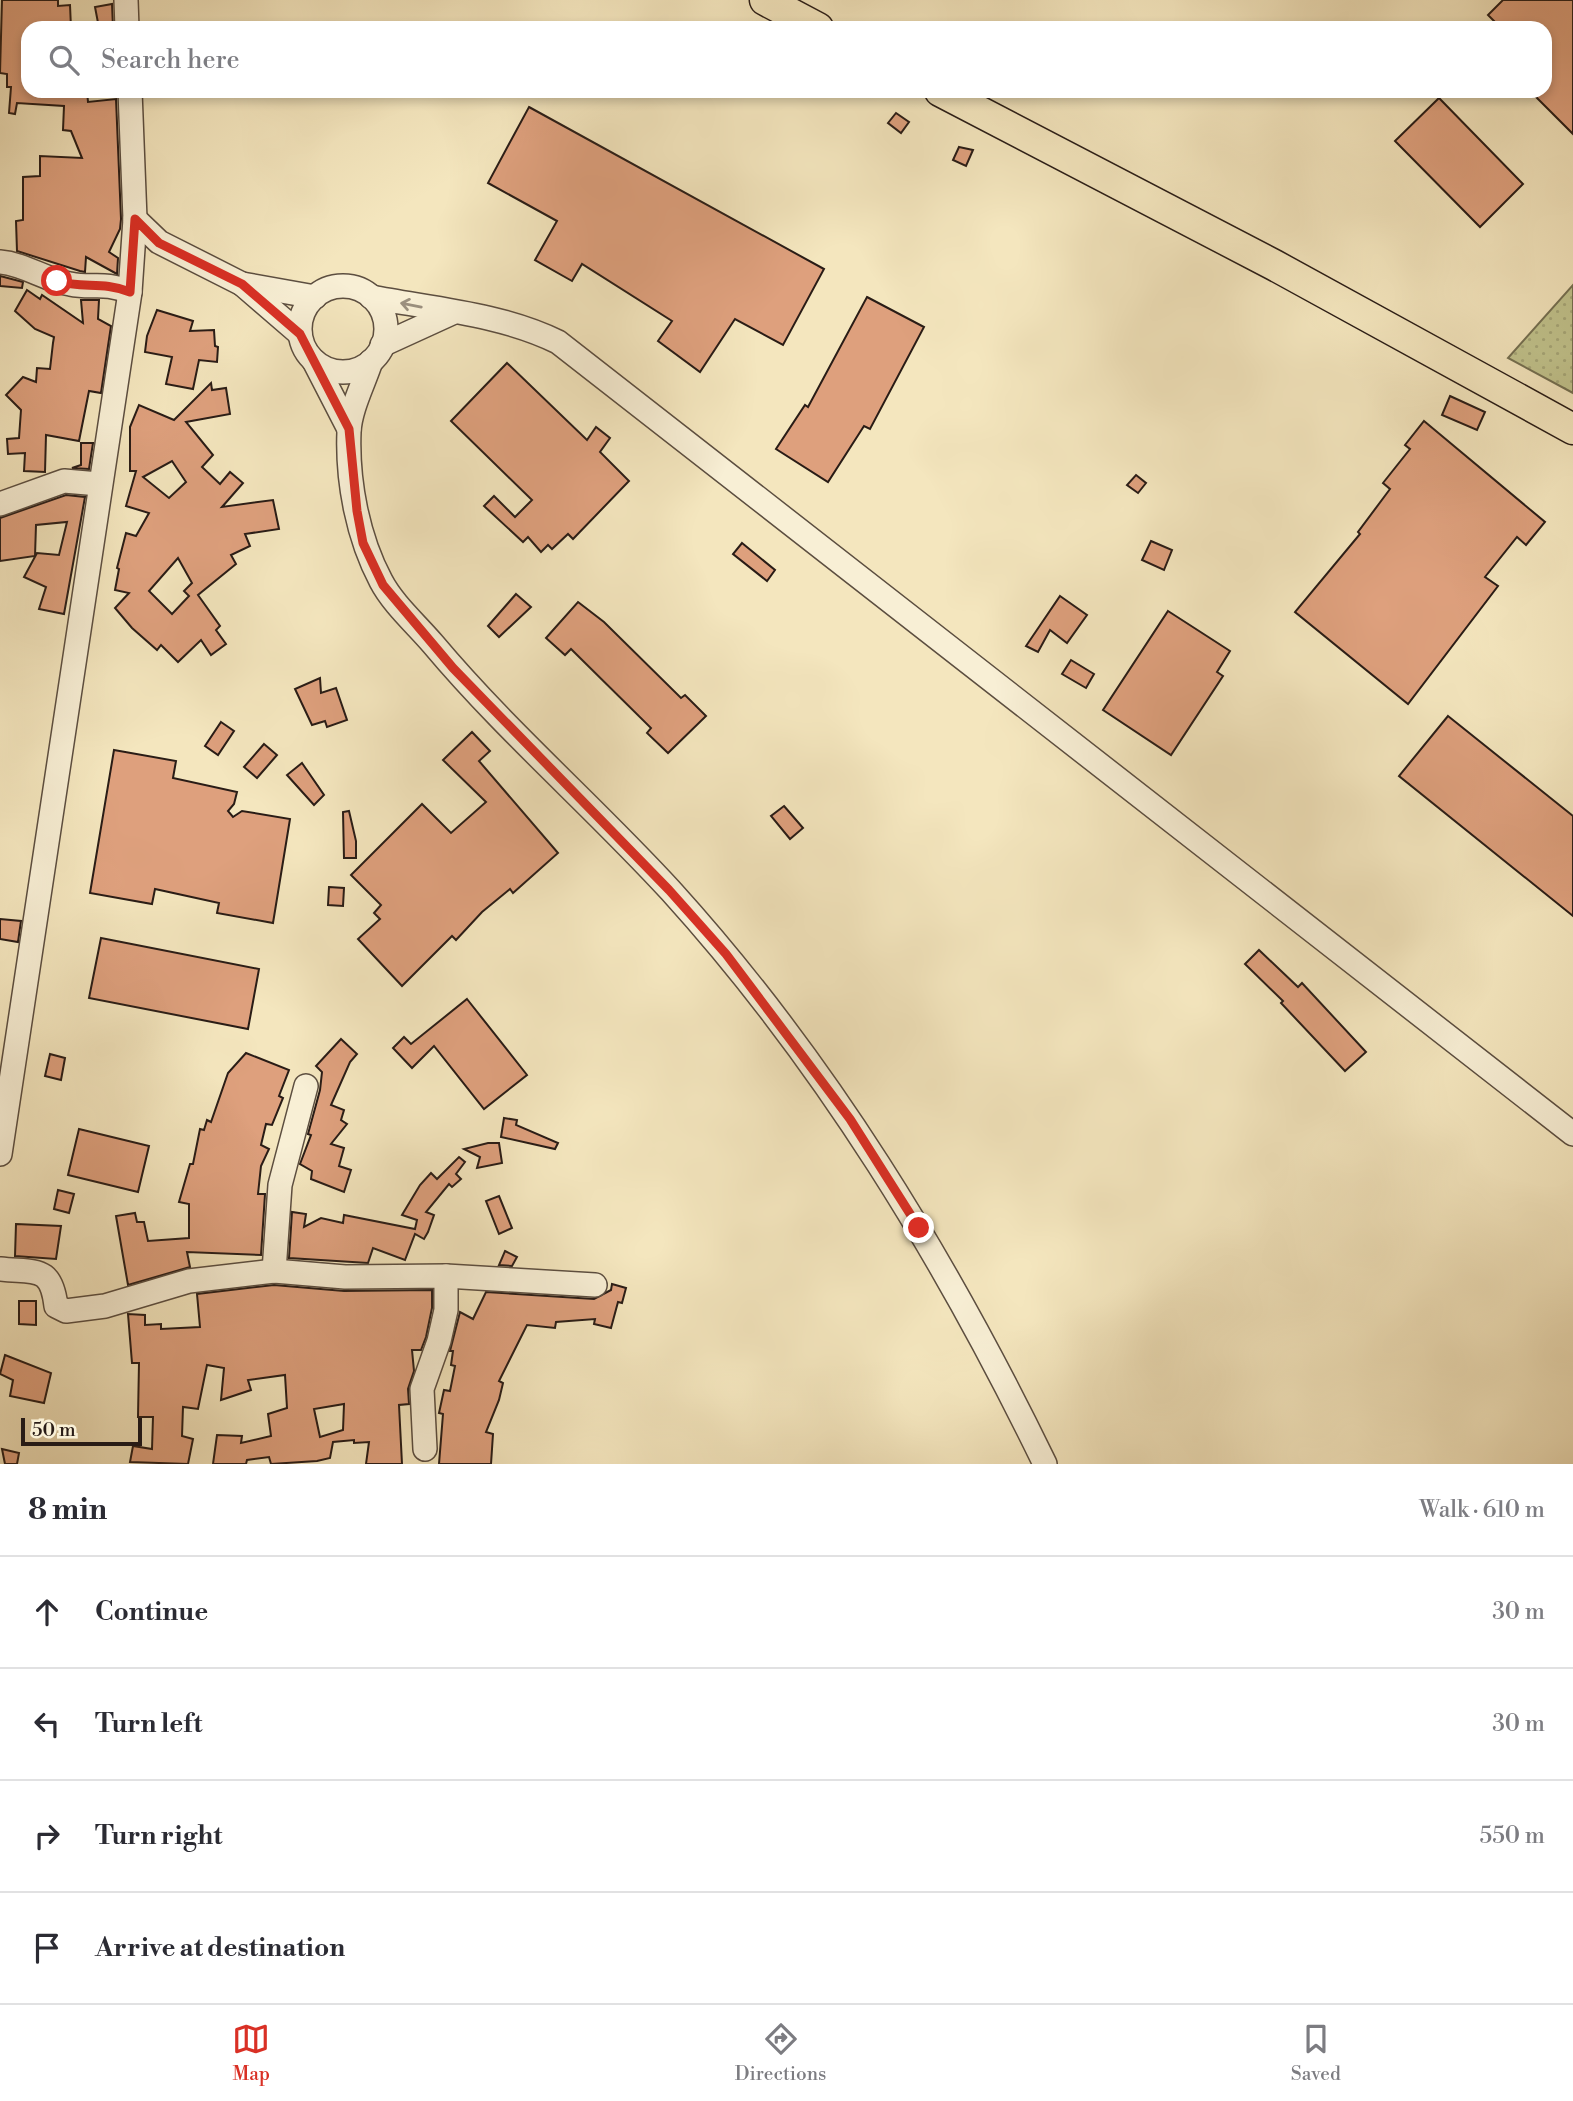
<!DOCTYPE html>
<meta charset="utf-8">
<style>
:root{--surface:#fff;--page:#f2f2f3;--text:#2b2b33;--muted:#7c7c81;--line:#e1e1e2;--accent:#d93025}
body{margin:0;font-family:"Libre Bodoni",serif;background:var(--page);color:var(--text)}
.scale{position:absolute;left:21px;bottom:18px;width:121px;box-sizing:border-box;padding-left:7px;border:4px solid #291c16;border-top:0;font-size:19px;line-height:24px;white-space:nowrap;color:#291c16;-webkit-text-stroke:5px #f8efd5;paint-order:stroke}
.stop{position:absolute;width:21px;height:21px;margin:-16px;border:5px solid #d93025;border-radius:50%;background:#fff}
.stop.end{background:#d93025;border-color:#fff;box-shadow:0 2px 7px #0008}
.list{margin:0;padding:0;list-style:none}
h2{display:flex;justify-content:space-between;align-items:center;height:91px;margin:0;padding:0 28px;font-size:30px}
h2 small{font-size:23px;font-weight:400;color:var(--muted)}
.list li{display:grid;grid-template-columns:46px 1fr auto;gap:21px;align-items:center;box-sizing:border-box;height:112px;padding:0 28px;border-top:2px solid var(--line)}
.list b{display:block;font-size:26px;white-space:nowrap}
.list em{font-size:23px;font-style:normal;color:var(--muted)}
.icon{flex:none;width:38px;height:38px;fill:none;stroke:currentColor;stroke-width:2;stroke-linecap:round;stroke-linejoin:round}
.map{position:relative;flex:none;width:1573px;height:1464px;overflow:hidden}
.search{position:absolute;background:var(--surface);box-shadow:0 4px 10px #0003;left:21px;right:21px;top:21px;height:77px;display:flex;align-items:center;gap:18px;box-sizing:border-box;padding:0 24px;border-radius:21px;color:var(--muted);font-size:26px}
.sheet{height:539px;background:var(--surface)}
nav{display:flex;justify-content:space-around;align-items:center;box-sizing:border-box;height:98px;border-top:2px solid var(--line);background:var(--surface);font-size:19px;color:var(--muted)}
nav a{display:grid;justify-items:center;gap:4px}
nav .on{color:var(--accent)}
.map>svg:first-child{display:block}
</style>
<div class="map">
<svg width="1573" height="1464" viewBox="0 0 1573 1464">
<defs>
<pattern id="grass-dots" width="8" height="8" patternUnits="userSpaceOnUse" patternTransform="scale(1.75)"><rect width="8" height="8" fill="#c1c38d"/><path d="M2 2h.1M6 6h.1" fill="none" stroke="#a6a779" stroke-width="1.8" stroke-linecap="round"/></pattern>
</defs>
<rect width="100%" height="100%" fill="#f4e6be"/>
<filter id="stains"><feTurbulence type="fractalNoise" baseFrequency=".00286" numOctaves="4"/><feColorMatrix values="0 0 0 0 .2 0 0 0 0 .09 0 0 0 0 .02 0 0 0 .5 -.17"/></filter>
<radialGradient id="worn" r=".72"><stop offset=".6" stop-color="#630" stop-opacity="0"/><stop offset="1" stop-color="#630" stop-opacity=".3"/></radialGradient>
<polygon fill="url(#grass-dots)" stroke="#757052" stroke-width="2" points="1573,285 1573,393 1508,358"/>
<g fill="#dea07d" stroke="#291c16" stroke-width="2" fill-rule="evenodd">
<polygon points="2,0 58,0 58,6 70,5 71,28 28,28 28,91 87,91 88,102 116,99 121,219 120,229 109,252 118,258 117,274 86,257 85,272 80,271 17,251 16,221 23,220 23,177 40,176 40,156 82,158 71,131 63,130 64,106 17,103 15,114 9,113 11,87 7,87 7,74 0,73"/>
<polygon points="1503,0 1573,0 1573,134 1530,91 1545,91 1545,28 1501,28 1488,15"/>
<polygon points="112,4 113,28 99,28 95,7"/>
<polygon points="1439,98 1523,184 1480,227 1395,141"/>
<polygon points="529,107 824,269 783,345 735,319 700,372 658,341 672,321 582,264 572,281 535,260 557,221 488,183"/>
<polygon points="896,113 909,122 901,133 888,123"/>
<polygon points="959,147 973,150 966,166 953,160"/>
<polygon points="0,276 23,282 22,288 0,286"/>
<polygon points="27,290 40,299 42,295 83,323 81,300 99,300 98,319 111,326 101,393 89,391 79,441 46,435 45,472 24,471 25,453 8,454 7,439 19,438 21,410 6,395 23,377 36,382 37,368 50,369 53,343 54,337 35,329 15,311"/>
<polygon points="867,297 924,327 870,429 864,426 828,482 776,449 805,405 808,407"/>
<polygon points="157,310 193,321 190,331 214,330 215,346 218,347 217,362 199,360 193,389 166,384 172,357 145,352 147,336"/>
<polygon points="507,363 587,440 596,427 610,438 600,452 629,481 573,539 568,534 552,549 548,545 541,552 528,537 523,542 484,506 494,496 515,517 532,500 451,421"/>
<path d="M211,383L212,390L226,388L230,414L186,422L213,455L202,467L220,484L230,472L243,483L222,507L273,500L279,529L245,534L250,546L231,555L236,564L198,595L220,626L216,630L226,644L211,655L201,640L178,662L161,645L157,650L132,628L115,608L129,593L115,590L119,569L117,568L126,533L136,536L149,513L126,506L136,471H130V427L139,405L174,420ZM172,461L186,482L169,498L143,477ZM178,558L192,583L184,591L189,596L172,614L149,591Z"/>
<polygon points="1450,396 1485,412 1477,430 1442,415"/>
<polygon points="1424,421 1545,522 1526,545 1517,537 1485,577 1498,586 1408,704 1295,612 1360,534 1358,532 1390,489 1383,483 1410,449 1405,445"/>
<polygon points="81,443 93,443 89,469 72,468 81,465"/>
<polygon points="1136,475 1146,483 1138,493 1127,485"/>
<polygon points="66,495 85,497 64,614 39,609 46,587 24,577 37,553 59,555 67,522 36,525 35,556 0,561 0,518"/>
<polygon points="1151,541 1172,550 1164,570 1142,560"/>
<polygon points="742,543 775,570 767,581 733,554"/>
<polygon points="516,594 531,607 499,637 488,626"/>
<polygon points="1060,596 1087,615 1067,643 1050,630 1038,652 1026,646"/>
<polygon points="578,602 604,622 681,698 685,695 706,716 668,753 647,733 651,728 571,649 565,655 546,638"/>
<polygon points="1168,611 1230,651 1217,672 1223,676 1171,755 1103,710"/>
<polygon points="1071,660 1094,674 1086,688 1062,674"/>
<polygon points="320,678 321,693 336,688 347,720 327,727 325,721 312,725 295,689"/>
<polygon points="1448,716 1573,816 1573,916 1399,776"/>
<polygon points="221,722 234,731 218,755 205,746"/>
<polygon points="472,732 490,751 479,761 558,853 513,893 510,889 482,912 456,940 452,936 402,986 358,939 380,919 374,913 381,905 351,875 422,804 451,833 486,802 443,760"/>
<polygon points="264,744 277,755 257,778 244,767"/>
<polygon points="114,750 176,761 173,778 237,792 234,804 228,811 233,817 242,811 290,819 273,923 217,913 219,903 155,889 152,904 90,893"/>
<polygon points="302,763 324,795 314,805 287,775"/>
<polygon points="784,806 803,828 790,839 771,816"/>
<polygon points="349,811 356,841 356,858 344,858 343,812"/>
<polygon points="329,887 344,888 343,906 328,905"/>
<polygon points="0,919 21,921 18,942 0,939"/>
<polygon points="101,938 259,969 248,1029 89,998"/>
<polygon points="1259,950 1298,987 1302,983 1366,1052 1345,1071 1281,1003 1283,1001 1245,964"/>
<polygon points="467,999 527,1075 484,1109 434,1046 412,1068 393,1048 404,1037 411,1044"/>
<polygon points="341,1039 357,1054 350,1062 331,1105 344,1110 341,1120 347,1124 331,1144 344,1148 339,1166 351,1170 344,1192 311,1179 312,1171 300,1164 311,1135 308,1134 320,1090 322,1072 316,1066"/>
<polygon points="246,1053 289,1070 279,1096 283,1098 272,1125 266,1124 261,1145 269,1149 261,1166 258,1194 265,1194 261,1255 187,1252 190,1267 128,1285 116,1216 135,1213 137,1222 144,1222 148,1241 189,1238 189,1204 179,1202 190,1164 193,1164 200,1129 204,1130 207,1120 211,1122 228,1073"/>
<polygon points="50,1054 65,1058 61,1080 45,1076"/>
<polygon points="504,1118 517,1120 516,1125 558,1143 555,1149 501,1137"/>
<polygon points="79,1129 149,1146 138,1192 68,1175"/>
<polygon points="488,1143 499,1143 502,1163 477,1168 480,1157 464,1149"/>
<polygon points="459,1157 465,1162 456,1174 461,1179 452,1187 449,1184 426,1212 434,1215 428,1232 424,1239 415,1234 405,1260 373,1248 368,1263 289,1258 292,1212 306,1214 304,1227 321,1218 343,1223 344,1215 415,1229 417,1220 402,1215 420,1185 431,1173 437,1179"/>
<polygon points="58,1190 74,1194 69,1213 54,1209"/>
<polygon points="499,1196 512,1228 499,1234 486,1201"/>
<polygon points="16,1224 61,1226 56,1259 15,1256"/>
<polygon points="505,1251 517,1257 512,1266 499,1265"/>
<polygon points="612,1284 626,1288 622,1303 618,1302 611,1328 594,1324 595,1319 556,1322 555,1328 527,1325 499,1381 503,1383 499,1400 486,1432 493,1434 491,1464 439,1464 443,1414 439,1413 444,1390 450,1391 455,1366 451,1365 453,1351 450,1351 460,1312 473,1319 486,1292 594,1299 611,1290"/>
<path d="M274,1285L344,1291L432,1290V1308L426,1337L421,1350H412L414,1371L408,1389L409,1404L399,1405L402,1464H366L369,1442L354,1443V1440L333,1442L330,1458L317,1461L271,1464L269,1457L247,1460L246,1464H213L217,1435L242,1436L241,1443L271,1436L268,1414L287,1408L285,1375L248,1380L251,1390L221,1400L224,1368L207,1365L198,1409L183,1407L182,1436L193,1439L188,1464L130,1462L133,1446L152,1449L153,1417H138L139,1363H132L128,1314L145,1315V1325L161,1324V1329L200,1327L197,1294ZM344,1404L343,1430L320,1437L314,1409Z"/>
<polygon points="19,1301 36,1301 36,1325 19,1324"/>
<polygon points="5,1355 51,1373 44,1403 10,1396 13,1380 0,1374"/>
<polygon points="2,1449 19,1453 17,1464 5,1464"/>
</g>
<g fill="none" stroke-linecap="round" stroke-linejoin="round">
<defs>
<g id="minor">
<polyline points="126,0 127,28"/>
<polyline points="135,219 159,242 242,284 300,334"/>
<path d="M0,262C25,264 45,280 70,284C94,289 102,281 130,292"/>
<polyline points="242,284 315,297"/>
<circle cx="343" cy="329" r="43"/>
<path d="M371,297C434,309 501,314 558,342L1573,1134"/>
<polyline points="382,345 452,313"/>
<polyline points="314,361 349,429"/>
<path d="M371,361C364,383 350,409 349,432C347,482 358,538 381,581C393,604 416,624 433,644C506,731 594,807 671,891C825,1061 945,1258 1045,1464"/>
<polyline points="0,504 64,481 99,484"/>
<polyline points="0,1154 130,292 135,219 130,91"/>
<path d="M0,1269C36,1273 51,1265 56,1306L66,1311L105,1306L189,1281L274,1271L345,1277L446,1276L595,1285"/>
<polyline points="274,1271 280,1185 306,1086"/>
<polyline points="425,1449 422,1389 439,1341 446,1310 446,1276"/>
</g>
<g id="major">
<polyline points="765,0 818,28"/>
<polyline points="940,91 1274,265 1573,429"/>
</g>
</defs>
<use href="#minor" stroke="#5c4e40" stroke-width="26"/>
<use href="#major" stroke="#291c16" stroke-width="33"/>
<use href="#minor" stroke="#f8efd5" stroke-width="23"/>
<use href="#major" stroke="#f4e6be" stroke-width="30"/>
</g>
<defs><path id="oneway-shaft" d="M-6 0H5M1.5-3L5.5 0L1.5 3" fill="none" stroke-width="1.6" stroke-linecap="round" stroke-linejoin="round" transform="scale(1.75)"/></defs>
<use stroke="#9b907f" href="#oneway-shaft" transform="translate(411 305) rotate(-169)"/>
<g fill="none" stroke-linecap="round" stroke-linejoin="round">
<path stroke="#d93025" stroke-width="9" d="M57,281C83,289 102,281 130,292L135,219L159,243L242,284L300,334L349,429L357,511L363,543L383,585L453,668L669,890L726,954L850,1119L919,1228"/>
</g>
<rect width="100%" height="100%" filter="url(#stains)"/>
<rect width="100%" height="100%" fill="url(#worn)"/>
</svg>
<div class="scale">50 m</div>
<div class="stop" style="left:57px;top:281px"></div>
<div class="stop end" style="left:919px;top:1228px"></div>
<div class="search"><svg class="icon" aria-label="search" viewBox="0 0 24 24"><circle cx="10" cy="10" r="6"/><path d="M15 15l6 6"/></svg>Search here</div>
</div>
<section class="sheet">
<h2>8 min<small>Walk · 610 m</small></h2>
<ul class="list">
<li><svg class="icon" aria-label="ahead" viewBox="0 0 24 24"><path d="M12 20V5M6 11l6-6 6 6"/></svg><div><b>Continue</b></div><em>30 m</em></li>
<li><svg class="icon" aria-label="left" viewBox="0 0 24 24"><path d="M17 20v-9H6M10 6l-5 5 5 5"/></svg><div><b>Turn left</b></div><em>30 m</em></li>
<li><svg class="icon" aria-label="right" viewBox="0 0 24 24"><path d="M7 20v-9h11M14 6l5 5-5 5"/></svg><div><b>Turn right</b></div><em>550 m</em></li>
<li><svg class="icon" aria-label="arrive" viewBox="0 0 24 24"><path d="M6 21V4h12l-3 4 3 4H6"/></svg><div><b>Arrive at destination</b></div></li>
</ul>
</section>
<nav>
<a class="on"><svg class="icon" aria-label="map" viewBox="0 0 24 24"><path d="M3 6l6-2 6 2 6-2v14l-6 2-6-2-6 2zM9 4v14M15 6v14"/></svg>Map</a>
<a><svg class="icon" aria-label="directions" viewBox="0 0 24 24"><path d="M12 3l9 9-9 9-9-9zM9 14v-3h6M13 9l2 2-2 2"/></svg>Directions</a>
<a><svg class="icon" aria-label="saved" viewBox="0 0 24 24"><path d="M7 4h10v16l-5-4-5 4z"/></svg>Saved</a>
</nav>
